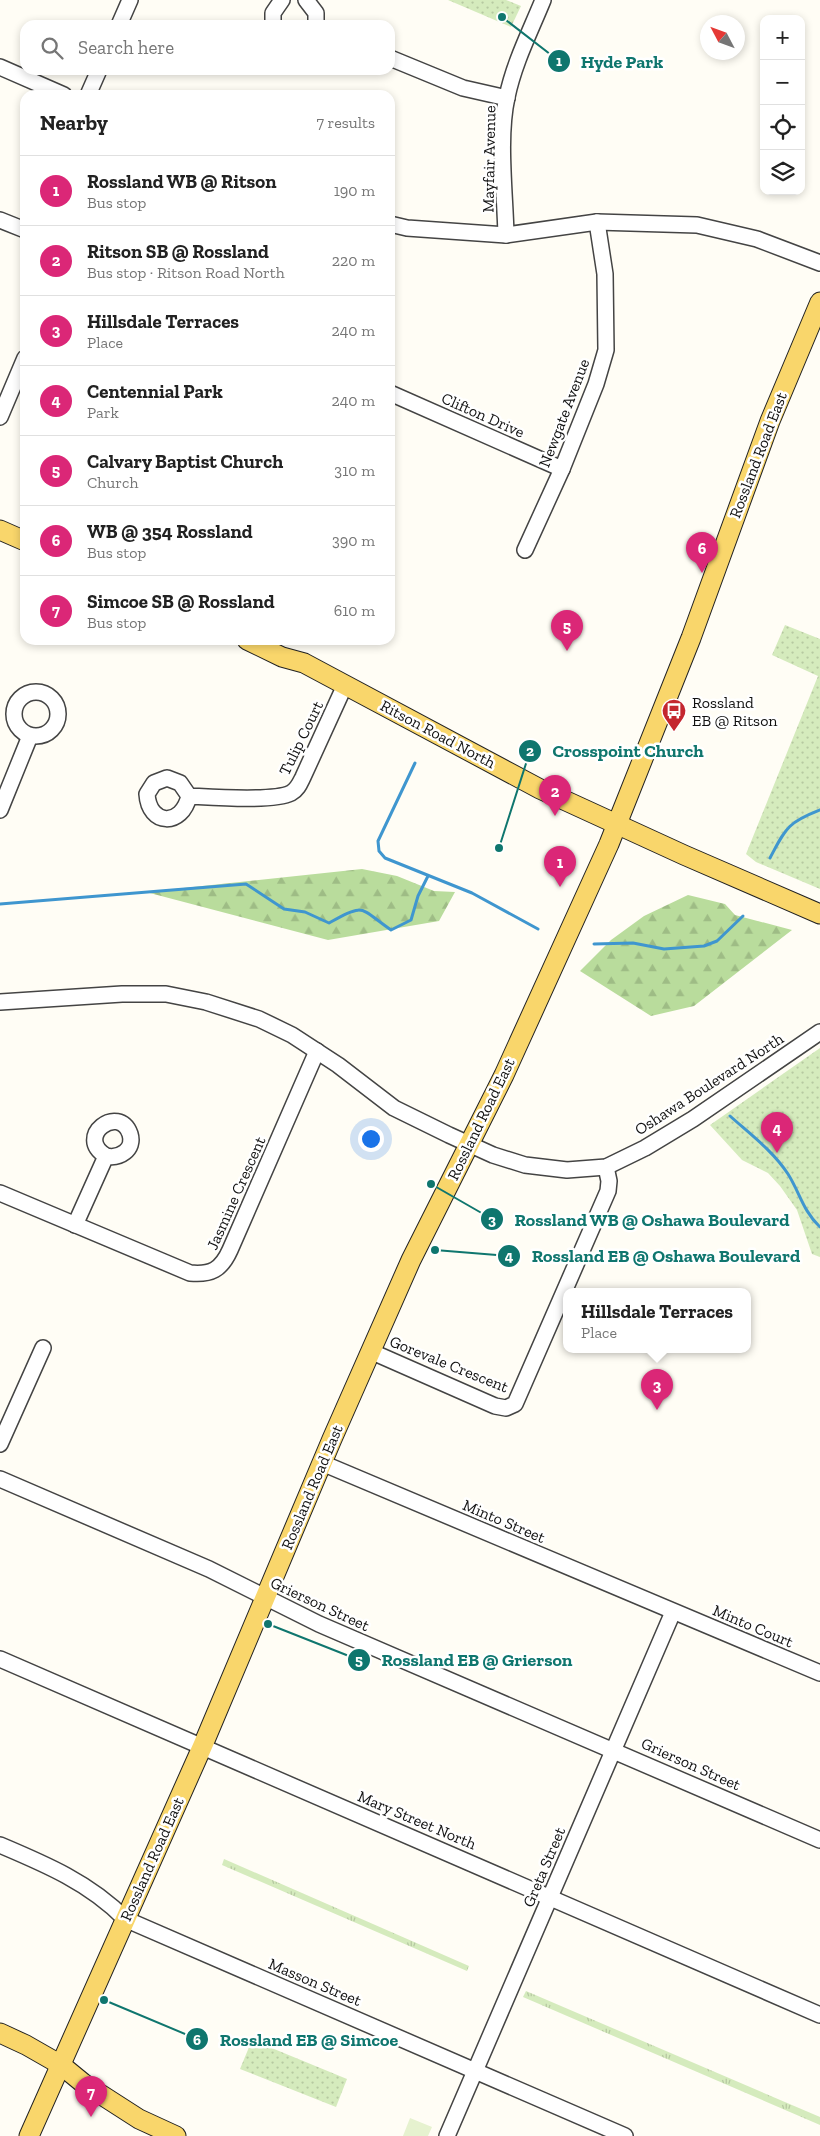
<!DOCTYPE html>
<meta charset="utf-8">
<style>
:root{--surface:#fff;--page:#f6f6f6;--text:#222;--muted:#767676;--line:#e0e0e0;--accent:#db2777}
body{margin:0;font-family:"Zilla Slab",serif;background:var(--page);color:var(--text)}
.controls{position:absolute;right:15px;top:15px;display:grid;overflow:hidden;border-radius:10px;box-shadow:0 2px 8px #0003}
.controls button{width:45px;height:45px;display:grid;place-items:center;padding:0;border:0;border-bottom:1px solid var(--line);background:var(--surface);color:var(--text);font:25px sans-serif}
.compass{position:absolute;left:700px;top:15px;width:45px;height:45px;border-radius:50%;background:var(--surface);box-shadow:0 2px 8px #0003;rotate:311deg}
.you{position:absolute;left:370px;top:1138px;width:18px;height:18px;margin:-12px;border:4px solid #fff;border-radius:50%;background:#1a73e8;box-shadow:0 0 0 8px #1a73e833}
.badge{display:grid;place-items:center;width:32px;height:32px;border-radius:50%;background:var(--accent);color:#fff;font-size:16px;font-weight:700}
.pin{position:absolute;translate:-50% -41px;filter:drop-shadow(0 1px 2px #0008)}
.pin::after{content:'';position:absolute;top:26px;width:18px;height:15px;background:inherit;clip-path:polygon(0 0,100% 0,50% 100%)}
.popup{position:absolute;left:563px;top:1288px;width:188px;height:65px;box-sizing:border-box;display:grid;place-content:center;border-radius:10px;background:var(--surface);filter:drop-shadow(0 1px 4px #0005);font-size:16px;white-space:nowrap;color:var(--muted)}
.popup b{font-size:19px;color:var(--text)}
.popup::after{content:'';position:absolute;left:50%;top:100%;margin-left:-10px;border:10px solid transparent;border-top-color:var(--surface)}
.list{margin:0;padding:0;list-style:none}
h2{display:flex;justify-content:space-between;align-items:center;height:65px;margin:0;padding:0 20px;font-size:21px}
h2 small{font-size:16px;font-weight:400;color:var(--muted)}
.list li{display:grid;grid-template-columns:32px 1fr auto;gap:15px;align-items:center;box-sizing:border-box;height:70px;padding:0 20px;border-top:1px solid var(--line)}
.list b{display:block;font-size:19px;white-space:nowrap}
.list p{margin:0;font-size:16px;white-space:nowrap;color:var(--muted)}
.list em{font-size:16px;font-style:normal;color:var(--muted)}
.icon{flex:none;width:28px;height:28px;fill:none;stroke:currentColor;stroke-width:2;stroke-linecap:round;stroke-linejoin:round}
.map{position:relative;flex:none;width:820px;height:2136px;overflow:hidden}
.search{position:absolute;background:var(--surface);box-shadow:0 2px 8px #0003;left:20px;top:20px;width:375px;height:55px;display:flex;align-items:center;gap:12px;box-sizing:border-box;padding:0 18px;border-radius:15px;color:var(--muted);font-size:19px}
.panel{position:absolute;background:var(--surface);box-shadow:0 2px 8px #0003;left:20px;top:90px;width:375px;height:555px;border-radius:15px}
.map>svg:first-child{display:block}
</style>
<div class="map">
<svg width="820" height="2136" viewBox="0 0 820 2136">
<defs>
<pattern id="grass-tufts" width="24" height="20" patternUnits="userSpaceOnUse" patternTransform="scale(1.25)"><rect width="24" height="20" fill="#d5ebbd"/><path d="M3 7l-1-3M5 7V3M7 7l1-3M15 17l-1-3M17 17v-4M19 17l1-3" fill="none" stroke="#b6c8a1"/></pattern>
<pattern id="forest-firs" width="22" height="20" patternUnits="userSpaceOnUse" patternTransform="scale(1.25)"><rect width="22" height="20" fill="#b9dc9c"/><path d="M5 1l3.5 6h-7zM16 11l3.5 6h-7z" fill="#9ebc85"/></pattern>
<pattern id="park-dots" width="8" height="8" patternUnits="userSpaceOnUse" patternTransform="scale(1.25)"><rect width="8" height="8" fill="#d5ebbd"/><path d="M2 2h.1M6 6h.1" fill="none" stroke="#b6c8a1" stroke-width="1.8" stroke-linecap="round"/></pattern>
</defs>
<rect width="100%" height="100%" fill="#fffdf5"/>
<g fill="url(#grass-tufts)">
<polygon points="224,1859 469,1966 467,1971 222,1865"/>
<polygon points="526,1991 820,2117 820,2125 523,1997"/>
</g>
<g fill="url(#forest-firs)">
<polygon points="362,869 397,876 434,891 455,892 439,921 328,940 146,892"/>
<polygon points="688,895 725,904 735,915 792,930 694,1006 651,1016 580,971 611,940 644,916"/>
</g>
<g fill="url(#park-dots)">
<polygon points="448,0 506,0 521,6 511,27"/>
<polygon points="785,625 820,639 820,889 756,862 746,854 818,676 772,655"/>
<polygon points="820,1048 820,1257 812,1254 797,1210 780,1186 768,1173 742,1160 710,1125"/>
<polygon points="252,2040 347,2079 336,2107 240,2069"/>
</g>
<polygon fill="#e6f2cf" points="410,2118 432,2127 428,2136 403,2136"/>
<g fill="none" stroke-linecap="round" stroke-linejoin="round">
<g stroke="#3f96cf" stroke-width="3">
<polyline points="415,763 378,841 379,851 385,858 472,893 538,929"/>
<path d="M770,858C786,828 787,823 820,810"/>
<path d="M0,904L246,884L284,909L305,912L329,923C366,903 358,907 391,930L411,920L418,896L428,876"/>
<polyline points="594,944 633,943 664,949 704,946 717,941 743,916"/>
<path d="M730,1116C750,1134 773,1151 788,1174C800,1193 803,1211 820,1227"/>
</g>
<defs>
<g id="minor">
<polyline points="306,0 316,13 316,25"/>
<polyline points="119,25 130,0"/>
<polyline points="273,25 273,13 282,0"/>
<polyline points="390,58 463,88 507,98"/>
<polyline points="0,67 64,95"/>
<polyline points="88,95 99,70"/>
<polyline points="0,220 25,230"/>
<polyline points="390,224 407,228 506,235 597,222 697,225 757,239 820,263"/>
<path d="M506,235C505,193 498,137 507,97C514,63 530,32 543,0"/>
<polyline points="390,393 562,469"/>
<polyline points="0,417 25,358"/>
<polyline points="525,550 562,469 596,384 606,350 605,274 597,222"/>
<circle cx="36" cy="714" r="22"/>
<path d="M189,796C182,827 149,826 147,794L154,783L167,778L180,783L189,796C210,797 273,802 291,793C298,789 300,783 303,777L345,685"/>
<polyline points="0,810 30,736"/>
<polyline points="0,1002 122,994 166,994 206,1002 259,1019 292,1035 338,1065 394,1108 449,1135 493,1155 525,1165 567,1170 606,1167 645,1148 693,1119 820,1032"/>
<path d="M0,1193L190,1273C211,1275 221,1270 230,1250L317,1051"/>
<path d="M75,1225L106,1156C119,1159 135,1150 130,1134C119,1103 74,1137 106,1156"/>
<polyline points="370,1351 495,1406 506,1408 515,1404 608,1191 609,1181 606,1167"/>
<polyline points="0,1444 43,1348"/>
<polyline points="322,1463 820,1673"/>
<polyline points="0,1479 209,1569 319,1624 820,1840"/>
<polyline points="0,1659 820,2015"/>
<path d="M0,1845C45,1864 90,1883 125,1919L625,2136"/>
<polyline points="447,2136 673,1612"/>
</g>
<g id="major">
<polyline points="0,530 25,541"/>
<polyline points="247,640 282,657 304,663 540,789 684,855 820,914"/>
<polyline points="0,2033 26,2045 61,2065 83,2083 139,2119 176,2136"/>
<polyline points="29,2136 203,1745 332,1439 411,1260 504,1075 609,844 691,638 770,421 820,302"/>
</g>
</defs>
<use href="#minor" stroke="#444" stroke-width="18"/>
<use href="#major" stroke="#222" stroke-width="21"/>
<use href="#minor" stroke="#fff" stroke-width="15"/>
<use href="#major" stroke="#f9d66b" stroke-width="19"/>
</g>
<defs>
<symbol id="bus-pin" viewBox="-11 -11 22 30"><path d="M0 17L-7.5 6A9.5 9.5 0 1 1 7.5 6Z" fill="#c4262e" stroke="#fff"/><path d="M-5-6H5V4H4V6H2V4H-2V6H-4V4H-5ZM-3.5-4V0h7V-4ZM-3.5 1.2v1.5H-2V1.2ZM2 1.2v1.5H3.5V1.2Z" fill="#fff"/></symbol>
</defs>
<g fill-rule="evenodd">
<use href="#bus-pin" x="660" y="697" width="28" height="38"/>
</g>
<g text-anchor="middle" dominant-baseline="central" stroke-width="5" stroke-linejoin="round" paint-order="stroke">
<g font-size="16" fill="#111" stroke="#fff">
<text transform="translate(489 159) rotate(-89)">Mayfair Avenue</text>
<text transform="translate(564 413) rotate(-69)">Newgate Avenue</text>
<text transform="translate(483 415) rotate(24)">Clifton Drive</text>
<text transform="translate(758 455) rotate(-69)">Rossland Road East</text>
<text transform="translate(438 734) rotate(28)">Ritson Road North</text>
<text transform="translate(301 738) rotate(-64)">Tulip Court</text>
<text transform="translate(709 1084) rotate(-33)">Oshawa Boulevard North</text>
<text transform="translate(481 1119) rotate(-64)">Rossland Road East</text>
<text transform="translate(236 1193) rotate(-66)">Jasmine Crescent</text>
<text transform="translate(449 1364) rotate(22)">Gorevale Crescent</text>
<text transform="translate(312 1487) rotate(-67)">Rossland Road East</text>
<text transform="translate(504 1521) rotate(23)">Minto Street</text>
<text transform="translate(320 1604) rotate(25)">Grierson Street</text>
<text transform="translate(753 1626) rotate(23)">Minto Court</text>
<text transform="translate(691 1764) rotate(24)">Grierson Street</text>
<text transform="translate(417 1820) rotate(23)">Mary Street North</text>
<text transform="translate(152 1859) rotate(-66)">Rossland Road East</text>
<text transform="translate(544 1867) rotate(-67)">Greta Street</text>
<text transform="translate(315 1982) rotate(23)">Masson Street</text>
</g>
<g font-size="16" fill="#111" stroke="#fff" text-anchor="start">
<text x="692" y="702">Rossland<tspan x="692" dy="18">EB @ Ritson</tspan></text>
</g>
</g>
<path fill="none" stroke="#0f766e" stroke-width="2" d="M502 17L559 61M499 848L530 751M431 1184L492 1219M435 1250L509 1256M268 1624L359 1660M104 2000L197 2039"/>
<g fill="#0f766e" stroke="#fff" stroke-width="2">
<circle cx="502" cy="17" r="5"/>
<circle cx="499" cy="848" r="5"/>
<circle cx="431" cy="1184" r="5"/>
<circle cx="435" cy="1250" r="5"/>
<circle cx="268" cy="1624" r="5"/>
<circle cx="104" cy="2000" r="5"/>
<circle cx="559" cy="61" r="12"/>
<circle cx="530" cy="751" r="12"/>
<circle cx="492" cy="1219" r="12"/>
<circle cx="509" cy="1256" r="12"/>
<circle cx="359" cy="1660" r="12"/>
<circle cx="197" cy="2039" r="12"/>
</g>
<g font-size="15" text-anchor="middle" font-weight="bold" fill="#fff">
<text x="559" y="66">1</text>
<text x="530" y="756">2</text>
<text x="492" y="1225">3</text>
<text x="509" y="1261">4</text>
<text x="359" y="1665">5</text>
<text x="197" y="2045">6</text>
</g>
<g font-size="18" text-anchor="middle" font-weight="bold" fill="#0f766e" stroke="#fff" stroke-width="5" stroke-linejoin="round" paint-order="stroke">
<text x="622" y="68">Hyde Park</text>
<text x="628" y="757">Crosspoint Church</text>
<text x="652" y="1226">Rossland WB @ Oshawa Boulevard</text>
<text x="666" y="1262">Rossland EB @ Oshawa Boulevard</text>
<text x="477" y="1666">Rossland EB @ Grierson</text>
<text x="309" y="2046">Rossland EB @ Simcoe</text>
</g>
</svg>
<div class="controls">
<button>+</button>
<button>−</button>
<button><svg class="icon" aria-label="locate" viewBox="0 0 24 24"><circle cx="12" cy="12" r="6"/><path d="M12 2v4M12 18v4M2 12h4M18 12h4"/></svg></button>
<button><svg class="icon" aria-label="layers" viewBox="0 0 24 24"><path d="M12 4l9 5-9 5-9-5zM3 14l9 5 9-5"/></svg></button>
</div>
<svg class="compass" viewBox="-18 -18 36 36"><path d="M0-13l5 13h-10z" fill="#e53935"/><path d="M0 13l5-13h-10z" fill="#767676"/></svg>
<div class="you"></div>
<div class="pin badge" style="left:560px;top:887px">1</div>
<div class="pin badge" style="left:555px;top:816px">2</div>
<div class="pin badge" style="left:657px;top:1410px">3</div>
<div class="popup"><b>Hillsdale Terraces</b>Place</div>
<div class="pin badge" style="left:777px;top:1153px">4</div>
<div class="pin badge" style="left:567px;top:651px">5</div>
<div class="pin badge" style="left:702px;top:573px">6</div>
<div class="pin badge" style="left:91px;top:2117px">7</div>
<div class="search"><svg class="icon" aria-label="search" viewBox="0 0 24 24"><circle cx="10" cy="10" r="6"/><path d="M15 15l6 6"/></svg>Search here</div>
<section class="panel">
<h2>Nearby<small>7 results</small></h2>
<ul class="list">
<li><span class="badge">1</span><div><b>Rossland WB @ Ritson</b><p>Bus stop</p></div><em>190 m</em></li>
<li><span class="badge">2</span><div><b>Ritson SB @ Rossland</b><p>Bus stop · Ritson Road North</p></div><em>220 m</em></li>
<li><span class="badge">3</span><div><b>Hillsdale Terraces</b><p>Place</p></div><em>240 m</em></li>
<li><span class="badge">4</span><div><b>Centennial Park</b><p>Park</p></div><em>240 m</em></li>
<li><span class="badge">5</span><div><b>Calvary Baptist Church</b><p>Church</p></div><em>310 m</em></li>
<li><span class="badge">6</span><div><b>WB @ 354 Rossland</b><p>Bus stop</p></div><em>390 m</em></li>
<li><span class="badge">7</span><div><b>Simcoe SB @ Rossland</b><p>Bus stop</p></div><em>610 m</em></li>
</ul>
</section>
</div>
